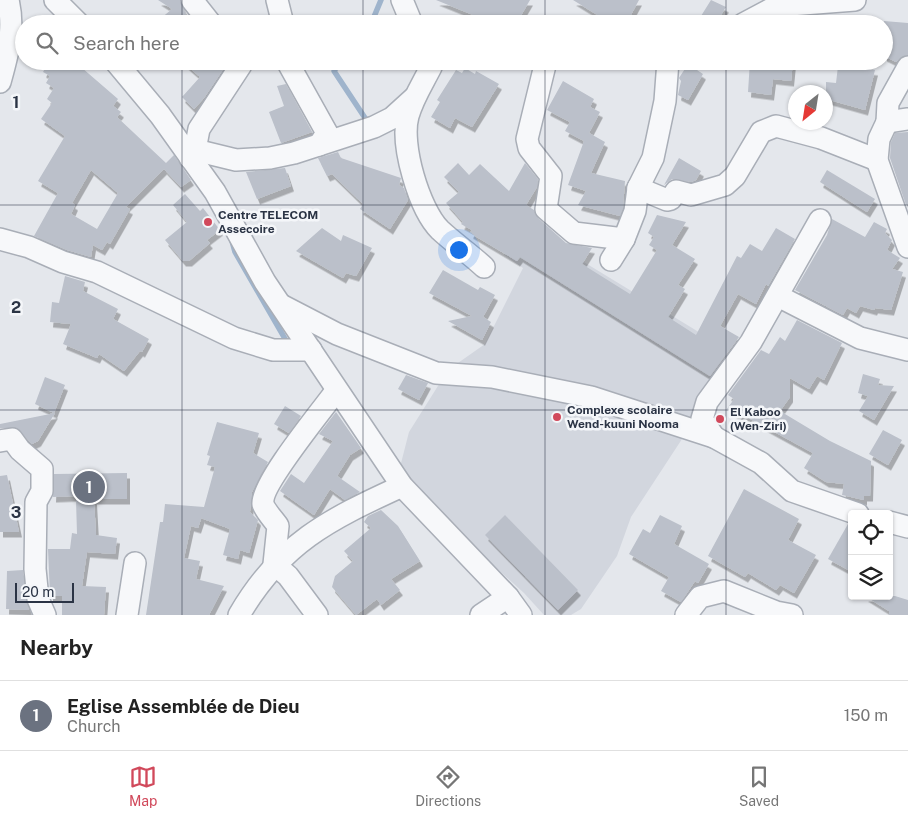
<!DOCTYPE html>
<meta charset="utf-8">
<style>
:root{--surface:#fff;--page:#f6f6f6;--text:#222;--muted:#767676;--line:#e0e0e0;--accent:#d1495b}
body{margin:0;font-family:"Public Sans",sans-serif;background:var(--page);color:var(--text)}
.controls{position:absolute;right:15px;bottom:15px;display:grid;overflow:hidden;border-radius:5px;box-shadow:0 1px 4px #0004}
.controls button{width:45px;height:45px;display:grid;place-items:center;padding:0;border:0;border-bottom:1px solid var(--line);background:var(--surface);color:var(--text);font:25px sans-serif}
.compass{position:absolute;left:788px;top:85px;width:45px;height:45px;border-radius:50%;background:var(--surface);box-shadow:0 1px 4px #0004;rotate:210deg}
.scale{position:absolute;left:15px;bottom:12px;width:59px;box-sizing:border-box;padding-left:5px;border:2px solid #2b3445;border-top:0;font-size:14px;line-height:18px;white-space:nowrap;color:#2b3445;-webkit-text-stroke:4px #f4f6f9;paint-order:stroke}
.you{position:absolute;left:458px;top:249px;width:18px;height:18px;margin:-12px;border:4px solid #fff;border-radius:50%;background:#1a73e8;box-shadow:0 0 0 8px #1a73e833}
.badge{display:grid;place-items:center;width:32px;height:32px;border-radius:50%;background:var(--accent);color:#fff;font-size:16px;font-weight:700}
.pin{position:absolute;translate:-50% -50%;border:2px solid #fff;box-shadow:0 1px 5px #0006}
.list{margin:0;padding:0;list-style:none}
h2{display:flex;justify-content:space-between;align-items:center;height:65px;margin:0;padding:0 20px;font-size:21px}
h2 small{font-size:16px;font-weight:400;color:var(--muted)}
.list li{display:grid;grid-template-columns:32px 1fr auto;gap:15px;align-items:center;box-sizing:border-box;height:70px;padding:0 20px;border-top:1px solid var(--line)}
.list b{display:block;font-size:19px;white-space:nowrap}
.list p{margin:0;font-size:16px;white-space:nowrap;color:var(--muted)}
.list em{font-size:16px;font-style:normal;color:var(--muted)}
.icon{flex:none;width:28px;height:28px;fill:none;stroke:currentColor;stroke-width:2;stroke-linecap:round;stroke-linejoin:round}
.map{position:relative;flex:none;width:908px;height:615px;overflow:hidden}
.search{position:absolute;background:var(--surface);box-shadow:0 1px 4px #0004;left:15px;right:15px;top:15px;height:55px;display:flex;align-items:center;gap:12px;box-sizing:border-box;padding:0 18px;border-radius:28px;color:var(--muted);font-size:19px}
.sheet{height:135px;background:var(--surface)}
nav{display:flex;justify-content:space-around;align-items:center;box-sizing:border-box;height:70px;border-top:1px solid var(--line);background:var(--surface);font-size:14px;color:var(--muted)}
nav a{display:grid;justify-items:center;gap:2px}
nav .on{color:var(--accent)}
.map>svg:first-child{display:block}
</style>
<div class="map">
<svg width="908" height="615" viewBox="0 0 908 615">
<defs>
<filter id="shadow"><feDropShadow dx="3" dy="5.5" stdDeviation="0" flood-color="#0004"/></filter>
</defs>
<rect width="100%" height="100%" fill="#e4e7ec"/>
<polygon fill="#d2d6de" points="523,225 702,334 733,361 631,517 617,556 581,609 571,615 544,615 524,593 473,547 399,471 409,432 448,370 485,344 523,268 504,255"/>
<g fill="none" stroke-linecap="round" stroke-linejoin="round">
<g stroke="#9fb4cc" stroke-width="5.5">
<polyline points="371,24 381,0"/>
<polyline points="341,61 334,71 369,124"/>
<polyline points="232,241 235,252 288,344"/>
</g>
</g>
<g fill="#bbc0ca" fill-rule="evenodd" filter="url(#shadow)">
<polygon points="158,0 180,0 186,15 194,24 154,24 172,9"/>
<polygon points="436,0 530,0 516,24 481,24 483,19"/>
<polygon points="573,0 639,0 626,24 612,24"/>
<polygon points="711,0 726,7 715,24 696,24"/>
<polygon points="884,21 908,23 908,55 901,57 896,62 884,56"/>
<path d="M49,61H74L118,99L113,106L121,112L117,117L166,163L174,155L191,180L181,187L164,169L126,207L130,209L110,244L107,242L102,250L93,245L91,257L67,250L34,236L58,193L38,181L65,136L41,119L52,103L47,99L54,88L46,83L50,76L43,72ZM91,170L118,193L97,229L71,214L75,205L72,203Z"/>
<polygon points="182,61 226,61 226,65 204,98 194,109 182,97 200,77"/>
<polygon points="750,61 793,61 791,81 773,79 771,95 748,92"/>
<polygon points="688,64 703,74 688,100 678,95 681,81 679,78"/>
<polygon points="838,66 875,70 865,110 826,99 826,82 836,83"/>
<polygon points="465,68 475,74 476,71 499,84 472,127 455,118 450,128 431,117 440,102 437,100 456,70 462,73"/>
<polygon points="563,81 594,99 590,107 600,112 589,133 605,142 591,173 625,181 623,208 620,216 578,205 586,191 568,185 584,141 565,131 570,122 547,110"/>
<polygon points="286,84 312,132 281,143 269,112 284,106 277,86"/>
<polygon points="908,132 908,204 906,205 890,158 891,142 895,133"/>
<polygon points="338,152 341,158 401,178 399,185 404,188 408,200 390,229 360,209 363,204 332,174 327,176 318,158"/>
<polygon points="679,158 701,171 696,180 691,182 672,179 664,185"/>
<polygon points="458,163 469,175 480,164 509,191 525,163 538,179 537,187 526,205 534,210 538,218 566,243 592,248 582,264 630,294 657,250 649,245 654,237 648,233 657,215 686,222 672,245 695,259 678,285 685,289 668,317 696,335 737,256 741,258 750,244 762,251 776,228 795,239 768,286 766,284 756,304 738,294 720,326 739,337 710,376 520,257 517,261 470,233 472,230 461,224 463,222 446,203 459,192 444,177"/>
<polygon points="285,168 291,186 257,199 246,172"/>
<polygon points="827,170 875,199 867,212 820,182"/>
<polygon points="185,194 200,211 203,208 220,230 207,240 210,243 189,261 183,261 165,240 187,222 173,205"/>
<polygon points="832,219 865,237 874,222 887,229 885,233 892,240 887,250 900,258 892,269 903,272 891,310 875,308 874,310 860,306 856,313 847,308 843,315 795,290 827,235"/>
<polygon points="322,228 341,241 343,235 372,248 356,276 346,273 343,278 296,251"/>
<polygon points="443,270 478,290 480,287 495,295 483,317 491,322 482,340 448,321 472,316 429,293"/>
<polygon points="65,276 85,282 83,291 118,309 113,319 149,339 142,352 140,351 124,371 99,354 97,358 63,344 71,324 50,322 52,302 59,303"/>
<polygon points="797,320 842,343 824,380 817,376 809,389 790,378 790,397 780,411 830,441 871,461 870,496 864,496 864,500 842,495 844,484 826,482 804,468 813,453 745,416 744,418 727,409 734,399 728,395 761,350 769,354 780,337 785,341"/>
<polygon points="863,374 880,379 878,385 894,386 874,420 859,411 868,396 858,393"/>
<polygon points="406,375 428,383 419,400 398,389"/>
<polygon points="45,377 65,385 54,413 35,404"/>
<polygon points="285,406 301,416 289,433 274,424"/>
<polygon points="336,412 361,448 350,455 337,476 360,492 345,500 330,489 314,515 280,491 291,474 304,483 333,441 319,434"/>
<polygon points="55,413 38,441 32,444 17,428 0,428 0,424"/>
<polygon points="217,422 259,433 253,453 268,462 252,492 250,512 258,520 249,553 240,550 238,559 223,555 230,529 201,518 202,516 198,528 191,526 184,558 200,561 196,579 224,586 209,615 146,615 160,522 163,522 165,504 204,507 215,467 207,465 210,456 207,455"/>
<polygon points="883,430 902,440 888,465 869,454"/>
<polygon points="127,473 127,499 94,499 96,535 117,538 115,554 87,552 82,586 106,587 104,615 62,615 62,596 50,596 48,549 70,549 72,533 77,534 76,500 76,496 53,497 54,474"/>
<polygon points="7,475 19,532 0,532 0,476"/>
<polygon points="744,489 799,519 788,540 816,555 794,593 780,585 776,590 748,573 745,577 708,556"/>
<polygon points="381,510 398,526 420,561 391,579 400,590 381,605 377,599 356,615 332,587 335,576 353,561 344,551 371,528 364,522 368,516"/>
<polygon points="505,515 578,590 558,610 485,535"/>
<polygon points="660,515 682,526 674,544 709,564 698,583 695,581 681,602 661,591 669,577 629,554 643,529 650,533"/>
<polygon points="848,524 852,525 852,572 828,559"/>
<polygon points="23,570 26,600 29,610 6,609 7,571"/>
<polygon points="865,596 895,596 908,600 908,615 889,615 889,611"/>
</g>
<g fill="none" stroke-linecap="round" stroke-linejoin="round">
<defs>
<g id="minor">
<polyline points="55,0 79,24"/>
<polyline points="192,0 211,24"/>
<polyline points="277,0 283,24"/>
<polyline points="402,0 412,24"/>
<polyline points="777,6 855,0"/>
<polyline points="743,24 777,6 776,0"/>
<polyline points="115,61 160,115 215,192 265,282 402,486 508,597 521,615"/>
<path d="M428,61L431,67C423,83 413,98 408,116C400,144 419,209 440,230C454,243 470,254 484,267"/>
<polyline points="546,61 527,139 529,148 551,176 546,209 574,233 624,239"/>
<polyline points="288,63 327,133 319,145"/>
<polyline points="908,67 888,103 887,122 908,119"/>
<path d="M0,82C8,53 15,29 8,0"/>
<polyline points="887,122 879,139 877,160 908,247"/>
<polyline points="195,150 236,160 270,158 294,153 374,127 392,118 414,98"/>
<polyline points="190,158 195,150 199,129 241,65 238,61"/>
<polyline points="638,188 667,200 671,199 676,191 691,195 725,185 735,176 761,132 776,126 821,138 877,160"/>
<polyline points="0,239 29,247 63,262 97,272 234,338 273,350 311,350"/>
<polyline points="611,260 624,239 635,211 638,188 653,158 665,101 668,61"/>
<polyline points="778,296 860,338 908,350"/>
<polyline points="283,306 337,334 436,373 492,377 591,397 714,437 761,463 792,491 858,514"/>
<polyline points="714,437 702,419 707,402 751,342 820,220"/>
<polyline points="0,441 12,439 20,450 42,469 42,491 36,502 35,569 38,599 45,615"/>
<polyline points="889,522 908,527"/>
<polyline points="127,615 135,563"/>
<path d="M239,615C281,543 328,520 402,486"/>
<path d="M317,615L288,576L274,564L278,526C274,520 265,511 263,504C260,485 323,409 336,391"/>
<polyline points="481,615 508,597"/>
<polyline points="686,615 700,597 724,591 776,612 792,615"/>
</g>
</defs>
<use href="#minor" stroke="#a9aeb7" stroke-width="24"/>
<use href="#minor" stroke="#f7f8fa" stroke-width="21"/>
</g>
<path fill="none" stroke="#2b3445" stroke-width="1" stroke-opacity="0.55" d="M182,0V24M363,0V24M545,0V24M726,0V24M182,61V615M363,61V615M545,61V615M726,61V615M0,205H908M0,410H908"/>
<g fill="#d1495b" stroke="#f4f6f9" stroke-width="2">
<circle cx="208" cy="222" r="5"/>
<circle cx="557" cy="417" r="5"/>
<circle cx="720" cy="419" r="5"/>
</g>
<g text-anchor="middle" dominant-baseline="central" stroke-width="5" stroke-linejoin="round" paint-order="stroke">
<g font-size="12" font-weight="bold" fill="#2b3445" stroke="#f4f6f9" text-anchor="start">
<text x="218" y="215">Centre TELECOM<tspan x="218" dy="14">Assecoire</tspan></text>
<text x="567" y="410">Complexe scolaire<tspan x="567" dy="14">Wend-kuuni Nooma</tspan></text>
<text x="730" y="412">El Kaboo<tspan x="730" dy="14">(Wen-Ziri)</tspan></text>
</g>
</g>
<g font-size="16" text-anchor="middle" font-weight="bold" fill="#2b3445" stroke="#f4f6f9" stroke-width="5" stroke-linejoin="round" paint-order="stroke">
<text x="16" y="108">1</text>
<text x="16" y="313">2</text>
<text x="16" y="518">3</text>
</g>
</svg>
<div class="controls">
<button><svg class="icon" aria-label="locate" viewBox="0 0 24 24"><circle cx="12" cy="12" r="6"/><path d="M12 2v4M12 18v4M2 12h4M18 12h4"/></svg></button>
<button><svg class="icon" aria-label="layers" viewBox="0 0 24 24"><path d="M12 4l9 5-9 5-9-5zM3 14l9 5 9-5"/></svg></button>
</div>
<svg class="compass" viewBox="-18 -18 36 36"><path d="M0-13l5 13h-10z" fill="#e53935"/><path d="M0 13l5-13h-10z" fill="#767676"/></svg>
<div class="scale">20 m</div>
<div class="you"></div>
<div class="pin badge" style="left:89px;top:487px;background:#6b7280">1</div>
<div class="search"><svg class="icon" aria-label="search" viewBox="0 0 24 24"><circle cx="10" cy="10" r="6"/><path d="M15 15l6 6"/></svg>Search here</div>
</div>
<section class="sheet">
<h2>Nearby<small></small></h2>
<ul class="list">
<li><span class="badge" style="background:#6b7280">1</span><div><b>Eglise Assemblée de Dieu</b><p>Church</p></div><em>150 m</em></li>
</ul>
</section>
<nav>
<a class="on"><svg class="icon" aria-label="map" viewBox="0 0 24 24"><path d="M3 6l6-2 6 2 6-2v14l-6 2-6-2-6 2zM9 4v14M15 6v14"/></svg>Map</a>
<a><svg class="icon" aria-label="directions" viewBox="0 0 24 24"><path d="M12 3l9 9-9 9-9-9zM9 14v-3h6M13 9l2 2-2 2"/></svg>Directions</a>
<a><svg class="icon" aria-label="saved" viewBox="0 0 24 24"><path d="M7 4h10v16l-5-4-5 4z"/></svg>Saved</a>
</nav>
